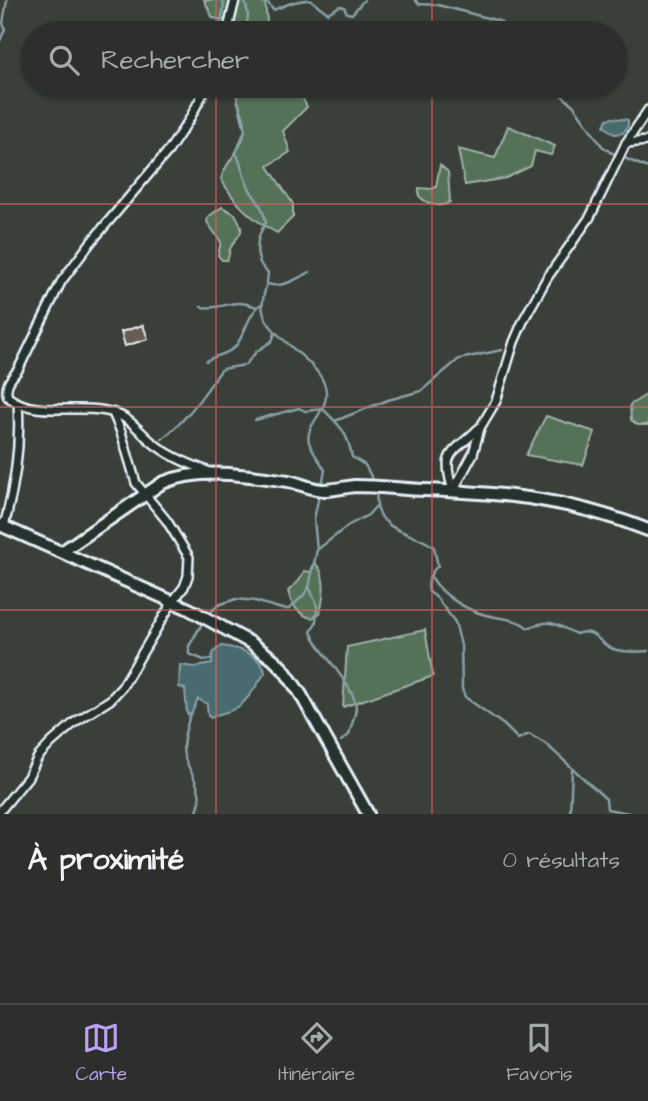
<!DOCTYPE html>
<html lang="fr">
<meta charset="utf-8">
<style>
:root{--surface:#2c2f2c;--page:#343734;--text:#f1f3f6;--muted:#a6a9a9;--line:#484a48;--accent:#bca0f2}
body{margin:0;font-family:"Architects Daughter",sans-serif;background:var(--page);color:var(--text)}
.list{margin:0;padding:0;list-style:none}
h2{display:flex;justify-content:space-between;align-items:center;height:91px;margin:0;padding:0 28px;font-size:30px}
h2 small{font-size:23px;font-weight:400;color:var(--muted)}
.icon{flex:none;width:38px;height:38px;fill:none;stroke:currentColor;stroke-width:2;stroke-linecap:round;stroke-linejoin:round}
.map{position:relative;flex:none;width:648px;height:814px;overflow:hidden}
.search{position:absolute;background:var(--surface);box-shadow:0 2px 5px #0004;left:21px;right:21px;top:21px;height:77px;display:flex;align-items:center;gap:18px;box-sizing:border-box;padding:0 24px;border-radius:38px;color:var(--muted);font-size:26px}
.sheet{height:189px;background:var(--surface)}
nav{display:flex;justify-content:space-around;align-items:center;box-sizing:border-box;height:98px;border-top:2px solid var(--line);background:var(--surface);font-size:19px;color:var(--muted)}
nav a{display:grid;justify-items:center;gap:4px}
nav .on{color:var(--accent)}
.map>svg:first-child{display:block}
</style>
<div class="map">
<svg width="648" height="814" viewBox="0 0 648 814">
<rect width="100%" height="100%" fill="#3a3f3a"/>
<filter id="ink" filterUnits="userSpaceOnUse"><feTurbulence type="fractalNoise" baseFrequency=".0143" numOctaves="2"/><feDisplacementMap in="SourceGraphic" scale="14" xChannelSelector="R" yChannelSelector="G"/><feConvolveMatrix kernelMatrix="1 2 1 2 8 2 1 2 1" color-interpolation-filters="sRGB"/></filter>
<g filter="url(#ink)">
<g fill="#547159" stroke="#9eb1a8" stroke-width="2">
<polygon points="204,0 265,0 268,33 227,33 230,21 213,18"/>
<path d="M237,86H297L307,107L283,131L290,152L268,166L293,204V217L277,233C250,218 236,205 221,179C225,161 244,149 245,129C246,114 234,101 237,86Z"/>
<polygon points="508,126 555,146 551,155 535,151 531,166 506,178 465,185 458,149 495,158"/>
<path d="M440,165L448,172L450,202C440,209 427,204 419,196V188L432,189L436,187Z"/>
<path d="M222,207L235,214C248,236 238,232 230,249C229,253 229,257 227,260H222L218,255L221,242L207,222L208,217Z"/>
<polygon points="646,395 648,395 648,425 638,425 631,420 630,405"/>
<polygon points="546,416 595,432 583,465 526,455"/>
<path d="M314,562C328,574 324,597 320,613L312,618C298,615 291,604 288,591L299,581L304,571L311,572Z"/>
<polygon points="425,630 433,676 343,707 347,647"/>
</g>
<g fill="#486b6e" stroke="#88a1a5" stroke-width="2">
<polygon points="612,118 628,120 628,126 623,133 614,134 604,126 607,119"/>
<path d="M222,646C238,648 263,655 265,673C257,684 248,701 236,708C229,713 220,712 211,718L208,716L207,704L198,699L191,715L187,714L185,689L179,687L180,665L195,667L212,664C212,654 212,651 222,646Z"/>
</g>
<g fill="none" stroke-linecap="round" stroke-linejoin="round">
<g stroke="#88a1a5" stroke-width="2.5">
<polyline points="243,0 268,3 273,10 294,2 306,0"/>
<polyline points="307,0 312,1 328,13 340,6 344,7 347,13 352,14 364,0"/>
<polyline points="415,0 419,4 438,5 499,21 512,33"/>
<polyline points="245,2 248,14 246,33"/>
<polyline points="219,33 224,5 222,0"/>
<polyline points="0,41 5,29 3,23 7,0"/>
<path d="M234,86L245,130L236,153C241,163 242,172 246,181C253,200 262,200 266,223C255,237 253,261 268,273C268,286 260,299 263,311C268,337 317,359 325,386C332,411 304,423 309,442C312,452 320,461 325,470L322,485"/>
<polyline points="551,86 574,106 602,146 610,152 648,168"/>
<path d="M268,284C281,289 298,278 310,272"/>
<path d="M201,307C227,311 228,296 257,307"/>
<path d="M206,361C215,355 229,354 235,347C245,336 247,315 261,304"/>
<path d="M255,420L299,408L305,411L323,409C341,427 347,431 352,457L365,465L375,484"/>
<polyline points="335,421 388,400 421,391 459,359 502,350"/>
<path d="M162,439C191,416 201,397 222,369L245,365L257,351L272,341L275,333"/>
<path d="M377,506C382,533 417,533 434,547L438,566C430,572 427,582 429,592L436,597L455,622L461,645L462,689L465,697L504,725L518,739L529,734L546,744L606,799L607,809L634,814"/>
<polyline points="317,550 314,519 320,491"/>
<path d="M432,578C443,596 466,610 486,615C501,619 517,618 528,628C554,618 554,624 576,634C592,628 596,638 607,646C617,653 636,652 648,651"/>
<polyline points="207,616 218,605 236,599 255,601 282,609 289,609 303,596 309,587"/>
<polyline points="203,622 189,646 189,654 204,660 212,659"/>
<path d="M190,715C187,727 181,742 184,755C190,776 207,790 196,814"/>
<path d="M341,741L349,735C351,726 355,717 356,708C356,688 320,653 311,632L316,622L317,605L309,587L317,550L349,525L368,515L377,505L376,490"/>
<polyline points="570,814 572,769"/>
</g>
</g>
<polygon fill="#685c57" stroke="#e8f1f8" stroke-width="2" points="143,325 148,339 125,346 121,332"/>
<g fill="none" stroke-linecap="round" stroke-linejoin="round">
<defs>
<g id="street">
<polyline points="227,33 235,0"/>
<path d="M207,86L189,120L169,150L91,242L61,282L18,370C11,378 4,386 8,397C37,419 81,402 114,413C133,419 141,435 157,446C173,458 192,465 210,472"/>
<polyline points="626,143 648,141"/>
<polyline points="453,491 473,454 480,428 496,401 514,342 524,319 547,278 590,217 626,143 648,110"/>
<path d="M453,491C441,450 451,456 478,429"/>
<path d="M4,526C15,486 21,445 18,403"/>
<polyline points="0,811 28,777 38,757 51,743 75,722 110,700 122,687 173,601 184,587 188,576 189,557 167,521 136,483 121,432 113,413"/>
</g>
<g id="secondary">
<polyline points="0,525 189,609 251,643 273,659 284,670 300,693 368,814"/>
<path d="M63,551L162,483C201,467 247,475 288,481C300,483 311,490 324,490C334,490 345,487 355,486C378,486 402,489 424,490C507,493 570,499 648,530"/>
</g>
</defs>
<use href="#street" stroke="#e8f1f8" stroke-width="12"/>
<use href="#secondary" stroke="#e8f1f8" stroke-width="16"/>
<use href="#street" stroke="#26332d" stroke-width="7"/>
<use href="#secondary" stroke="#26332d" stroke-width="10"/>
</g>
</g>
<path fill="none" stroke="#db6466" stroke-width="2" stroke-opacity="0.55" d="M216,0V33M432,0V33M216,86V814M432,86V814M0,204H648M0,407H648M0,610H648"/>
</svg>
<div class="search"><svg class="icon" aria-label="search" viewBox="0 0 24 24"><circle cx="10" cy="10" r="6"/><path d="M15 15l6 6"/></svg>Rechercher</div>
</div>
<section class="sheet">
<h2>À proximité<small>0 résultats</small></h2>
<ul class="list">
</ul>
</section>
<nav>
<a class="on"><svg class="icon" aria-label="map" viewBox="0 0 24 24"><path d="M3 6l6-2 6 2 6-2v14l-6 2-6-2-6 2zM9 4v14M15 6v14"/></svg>Carte</a>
<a><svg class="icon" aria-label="directions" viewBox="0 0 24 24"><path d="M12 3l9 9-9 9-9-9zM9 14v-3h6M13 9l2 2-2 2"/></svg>Itinéraire</a>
<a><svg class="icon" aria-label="saved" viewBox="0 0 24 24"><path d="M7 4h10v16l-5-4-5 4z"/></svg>Favoris</a>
</nav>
